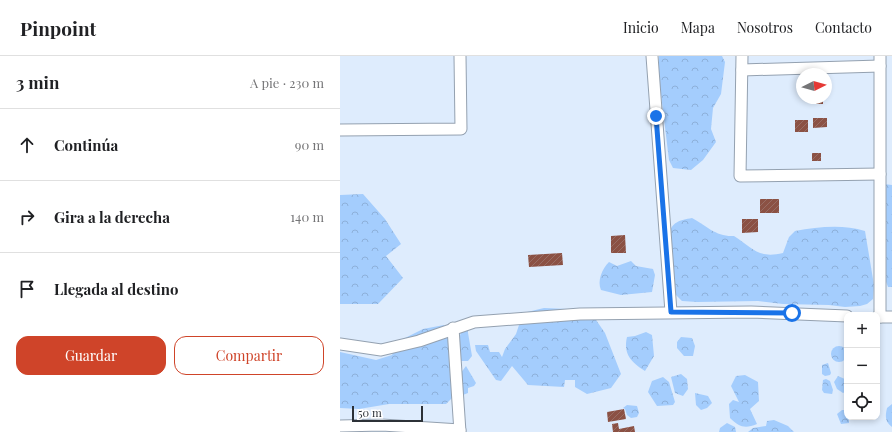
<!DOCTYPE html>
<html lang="es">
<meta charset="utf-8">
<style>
:root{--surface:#fff;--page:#f2f2f2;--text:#202124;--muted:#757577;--line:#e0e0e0;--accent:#cf4429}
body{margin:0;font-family:"Playfair Display",serif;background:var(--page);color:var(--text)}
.controls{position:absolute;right:12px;bottom:12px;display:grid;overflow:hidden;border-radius:8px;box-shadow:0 2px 6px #0003}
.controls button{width:36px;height:36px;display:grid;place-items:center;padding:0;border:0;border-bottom:1px solid var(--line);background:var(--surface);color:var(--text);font:20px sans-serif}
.compass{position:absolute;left:456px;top:12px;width:36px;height:36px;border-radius:50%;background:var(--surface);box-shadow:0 2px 6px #0003;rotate:85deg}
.scale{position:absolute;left:12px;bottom:10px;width:71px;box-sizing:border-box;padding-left:4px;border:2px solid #2c3137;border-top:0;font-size:11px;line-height:14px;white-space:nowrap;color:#2c3137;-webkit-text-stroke:3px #fff;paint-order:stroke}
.stop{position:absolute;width:12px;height:12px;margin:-9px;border:3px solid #1a73e8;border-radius:50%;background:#fff}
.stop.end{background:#1a73e8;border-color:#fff;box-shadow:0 1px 4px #0008}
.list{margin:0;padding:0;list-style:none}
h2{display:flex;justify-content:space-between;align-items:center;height:52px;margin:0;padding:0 16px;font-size:17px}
h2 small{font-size:13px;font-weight:400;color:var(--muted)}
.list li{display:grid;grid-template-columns:26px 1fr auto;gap:12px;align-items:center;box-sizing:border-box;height:72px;padding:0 16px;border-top:1px solid var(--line)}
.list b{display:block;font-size:15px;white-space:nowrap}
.list em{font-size:13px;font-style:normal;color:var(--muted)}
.actions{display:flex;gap:8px;padding:12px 16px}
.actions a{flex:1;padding:9px 0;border:1px solid var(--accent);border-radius:12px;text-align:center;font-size:14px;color:var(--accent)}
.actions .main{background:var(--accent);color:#fff}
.icon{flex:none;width:22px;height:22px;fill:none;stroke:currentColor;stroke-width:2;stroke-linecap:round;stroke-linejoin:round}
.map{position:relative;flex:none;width:552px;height:376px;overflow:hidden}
header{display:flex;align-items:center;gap:24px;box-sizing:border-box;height:56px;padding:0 20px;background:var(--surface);border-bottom:1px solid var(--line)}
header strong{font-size:19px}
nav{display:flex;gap:22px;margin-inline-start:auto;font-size:14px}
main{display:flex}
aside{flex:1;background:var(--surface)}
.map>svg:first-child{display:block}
</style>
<header>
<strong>Pinpoint</strong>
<nav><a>Inicio</a><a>Mapa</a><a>Nosotros</a><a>Contacto</a></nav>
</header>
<main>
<aside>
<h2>3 min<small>A pie · 230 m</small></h2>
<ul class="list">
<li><svg class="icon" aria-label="ahead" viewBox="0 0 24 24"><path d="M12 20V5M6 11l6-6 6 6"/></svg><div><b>Continúa</b></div><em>90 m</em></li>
<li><svg class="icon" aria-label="right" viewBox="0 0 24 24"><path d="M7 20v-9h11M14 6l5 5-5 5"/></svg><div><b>Gira a la derecha</b></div><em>140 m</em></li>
<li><svg class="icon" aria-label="arrive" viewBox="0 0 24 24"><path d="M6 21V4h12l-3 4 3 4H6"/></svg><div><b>Llegada al destino</b></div></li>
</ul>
<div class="actions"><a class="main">Guardar</a><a>Compartir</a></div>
</aside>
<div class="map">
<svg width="552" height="376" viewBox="0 0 552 376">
<defs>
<pattern id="forest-crowns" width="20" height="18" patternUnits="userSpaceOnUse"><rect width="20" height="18" fill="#a4cdfd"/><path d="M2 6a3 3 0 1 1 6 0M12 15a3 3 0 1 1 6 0" fill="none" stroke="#8db0d9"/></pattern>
<pattern id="building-hatch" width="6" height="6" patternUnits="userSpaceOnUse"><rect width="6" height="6" fill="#8b5144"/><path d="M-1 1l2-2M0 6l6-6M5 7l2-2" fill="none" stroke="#986d64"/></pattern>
</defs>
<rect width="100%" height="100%" fill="#deecfd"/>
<g fill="url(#forest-crowns)">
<polygon points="319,0 382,0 385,6 381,38 373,52 371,73 376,86 363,104 351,114 333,112 329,104 319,22"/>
<polygon points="544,128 552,129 552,231 548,231 542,215"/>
<polygon points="23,138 45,163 61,188 46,200 63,222 38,248 0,248 0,139"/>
<path d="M352,162C367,170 376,181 394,180C413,192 418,203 443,197L449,181L455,175C478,171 502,168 525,175L534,229L533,243L527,248L520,250L505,251L489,249L443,248L418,245L357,246L342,245L336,239L333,231L329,179C331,166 340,164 352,162Z"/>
<path d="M291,205L296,210L313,213L315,219L312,236L281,239L261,234C257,225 262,213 269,206L277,210Z"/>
<polygon points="204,252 252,254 254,261 265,277 281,318 271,332 247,338 235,331 235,324 225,324 224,331 188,329 172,310 161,325 156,324 136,295 135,289 148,289 150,296 159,296 162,301 165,293 176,278 183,257"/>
<path d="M126,262L129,263L127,271L132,300L128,305H121C115,293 121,273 126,262Z"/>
<polygon points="104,269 109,276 114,311 111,325 113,341 106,348 49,348 19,353 0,352 0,296 36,304 52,299 59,285 83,273"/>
<path d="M306,276L312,279L314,300L305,315C291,306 283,298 287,281L295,280Z"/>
<polygon points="341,281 352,282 355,290 353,300 344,300 337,292 337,286"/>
<circle cx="499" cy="298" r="8"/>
<polygon points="488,307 491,317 490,319 485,320 482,318 482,309"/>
<polygon points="126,310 136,327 134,330 128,332 128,337 123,339 120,318"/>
<polygon points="341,318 347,323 348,333 343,340 335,337 331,321"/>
<path d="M405,319L418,326L419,345L410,353L417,368C405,373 399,371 390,362L389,348L393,344L399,346L391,330L396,320Z"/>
<polygon points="498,320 507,324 507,335 503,337 497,333 494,326"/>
<polygon points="323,321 329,326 335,346 333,349 317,350 308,336 312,325"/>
<polygon points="486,323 490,325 493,334 492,338 484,337 482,334 483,324"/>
<polygon points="355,337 368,340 372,347 367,352 361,354 356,349"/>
<path d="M552,348V371C545,366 545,360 547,352Z"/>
<polygon points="287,349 297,350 299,357 297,361 291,362 287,359 285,353 283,352"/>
<polygon points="502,354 506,354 507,361 509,361 509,367 501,368 497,358"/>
<polygon points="434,364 448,370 454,376 408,376 413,372 426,370 427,365"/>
<polygon points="387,367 395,371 396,376 379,376 380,372"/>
</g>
<g fill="url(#building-hatch)">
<rect x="472" y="42" width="11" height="6"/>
<polygon points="473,62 487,62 487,71 473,72"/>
<rect x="455" y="64" width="13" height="12"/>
<rect x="472" y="97" width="9" height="8"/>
<rect x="420" y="143" width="19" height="14"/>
<polygon points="402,163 418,163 418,176 402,177"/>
<polygon points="285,179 286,197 271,197 271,180"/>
<polygon points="222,197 223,209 189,211 188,199"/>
<polygon points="284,353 286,363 268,366 267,356"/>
<polygon points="278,367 279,373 294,370 295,376 273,376 272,368"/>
</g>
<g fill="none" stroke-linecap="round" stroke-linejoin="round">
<defs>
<g id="minor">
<polyline points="312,0 331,256"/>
<polyline points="402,0 400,120 540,118"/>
<polyline points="540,0 540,261"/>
<polyline points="402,14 540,10"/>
<polyline points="0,74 121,73 120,0"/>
<polyline points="537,261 552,261"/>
<polyline points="113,272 120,376"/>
<polyline points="0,288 41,294 79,285 134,266 240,258 411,256 507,260"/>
<polyline points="0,370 42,369 120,374"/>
</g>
</defs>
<use href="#minor" stroke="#94a1b0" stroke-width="13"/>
<use href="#minor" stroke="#fff" stroke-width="11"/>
</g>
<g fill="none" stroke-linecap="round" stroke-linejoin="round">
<polyline stroke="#1a73e8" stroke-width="5" points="316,60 331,256 452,257"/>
</g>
</svg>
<div class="controls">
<button>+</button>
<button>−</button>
<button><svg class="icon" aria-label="locate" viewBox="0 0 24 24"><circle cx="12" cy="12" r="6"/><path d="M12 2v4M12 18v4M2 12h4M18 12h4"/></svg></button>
</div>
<svg class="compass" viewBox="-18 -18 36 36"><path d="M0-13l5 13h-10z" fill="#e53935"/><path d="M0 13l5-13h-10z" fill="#757577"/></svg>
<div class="scale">50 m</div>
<div class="stop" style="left:452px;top:257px"></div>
<div class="stop end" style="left:316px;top:60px"></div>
</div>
</main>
